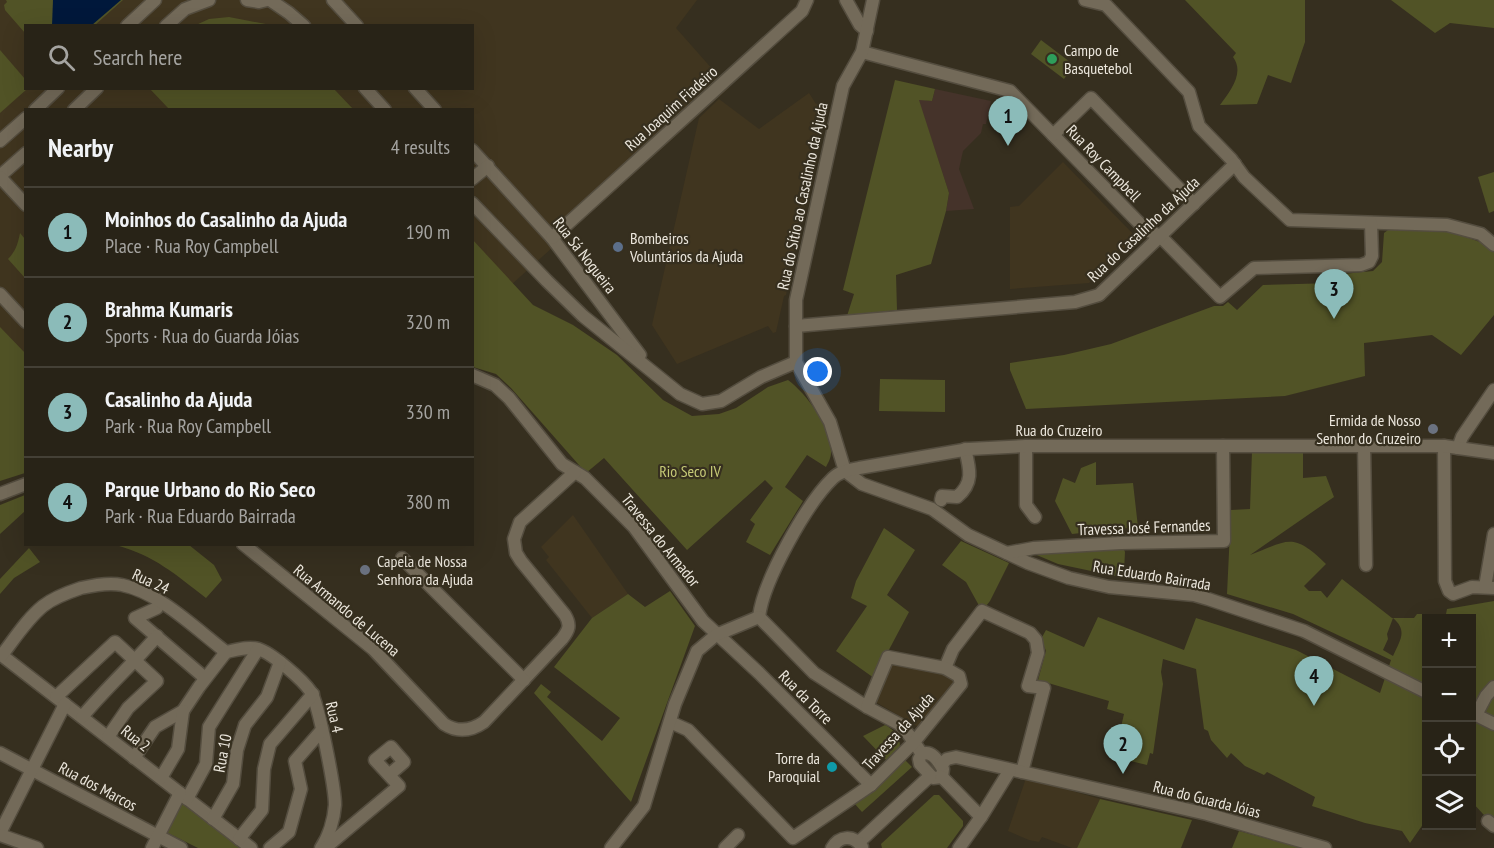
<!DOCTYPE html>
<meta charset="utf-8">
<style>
:root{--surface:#282317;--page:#342f24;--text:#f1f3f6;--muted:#a5a4a1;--line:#444036;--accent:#8bbbb9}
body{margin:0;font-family:"PT Sans Narrow",sans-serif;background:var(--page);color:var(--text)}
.controls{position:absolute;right:18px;bottom:18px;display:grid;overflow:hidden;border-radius:0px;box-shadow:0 6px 24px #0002}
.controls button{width:54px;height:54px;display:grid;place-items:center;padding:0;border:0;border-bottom:2px solid var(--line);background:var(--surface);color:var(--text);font:30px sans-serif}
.you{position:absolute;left:818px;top:372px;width:21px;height:21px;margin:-15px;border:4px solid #fff;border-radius:50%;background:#1a73e8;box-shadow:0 0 0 9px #1a73e833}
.badge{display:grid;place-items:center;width:39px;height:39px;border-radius:50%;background:var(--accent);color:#111;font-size:20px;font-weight:700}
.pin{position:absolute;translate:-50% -50px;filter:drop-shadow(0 2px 3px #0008)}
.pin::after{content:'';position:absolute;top:32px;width:21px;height:18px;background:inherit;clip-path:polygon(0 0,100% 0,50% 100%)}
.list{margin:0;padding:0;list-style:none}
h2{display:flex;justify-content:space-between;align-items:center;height:78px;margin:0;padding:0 24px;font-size:26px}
h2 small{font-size:20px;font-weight:400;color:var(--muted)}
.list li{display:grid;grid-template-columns:39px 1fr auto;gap:18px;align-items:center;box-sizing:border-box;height:90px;padding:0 24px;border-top:2px solid var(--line)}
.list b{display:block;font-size:22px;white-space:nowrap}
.list p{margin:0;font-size:20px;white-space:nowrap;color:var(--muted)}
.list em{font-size:20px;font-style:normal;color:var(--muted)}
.icon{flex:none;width:33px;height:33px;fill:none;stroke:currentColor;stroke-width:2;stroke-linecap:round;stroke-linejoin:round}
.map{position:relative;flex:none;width:1494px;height:848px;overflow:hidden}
.search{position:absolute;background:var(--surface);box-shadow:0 6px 24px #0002;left:24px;top:24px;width:450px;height:66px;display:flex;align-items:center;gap:15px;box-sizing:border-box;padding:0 21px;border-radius:0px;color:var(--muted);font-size:22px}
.panel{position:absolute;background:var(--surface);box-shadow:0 6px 24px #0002;left:24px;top:108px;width:450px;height:438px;border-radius:0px}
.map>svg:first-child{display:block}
</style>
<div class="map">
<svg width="1494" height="848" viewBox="0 0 1494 848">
<rect width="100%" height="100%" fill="#362f1f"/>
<polygon fill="#45332a" points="935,89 991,101 986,124 983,124 981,133 963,151 959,169 974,209 946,211 949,193 918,99 932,101"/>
<g fill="#40351f">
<polygon points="0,0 24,0 26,88 472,88 472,26 83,25 111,0 697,0 676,28 729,88 501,294 473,263 472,110 26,110 25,360 0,333"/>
<polygon points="809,93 816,104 823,101 827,105 786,295 784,296 776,332 773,333 768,326 677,364 652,325 699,118 719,99 759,129"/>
<polygon points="1063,162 1136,237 1089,283 1010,289 1010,207 1019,206"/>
<polygon points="573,515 628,594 592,618 546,560 549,557 541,547"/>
<polygon points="890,661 917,663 956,679 956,684 920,728 874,701"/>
<polygon points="1026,778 1100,799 1077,848 1072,848 1042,837 1039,842 1029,840 1008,831"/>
</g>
<g fill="#515326" fill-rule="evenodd">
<polygon points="6,0 123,0 95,25 26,26 25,33 5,10 4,5 7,2"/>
<path d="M1185,0H1305V42L1291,83L1268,75L1257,104L1220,105C1230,91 1245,73 1233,57L1236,53Z"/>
<polygon points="1391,0 1494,0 1494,28 1450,23 1435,33"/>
<polygon points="229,17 271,25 196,25 209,19"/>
<polygon points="1041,40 1074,65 1064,79 1031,54"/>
<polygon points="0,50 25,79 27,89 0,113"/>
<polygon points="895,80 935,89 932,101 919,100 949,193 946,211 931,264 896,275 897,310 847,316 854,294 843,290"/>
<polygon points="150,89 334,89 353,109 169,109"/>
<polygon points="1494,172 1494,211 1489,213 1478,177"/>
<polygon points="1397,227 1449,231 1480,242 1482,239 1494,246 1494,315 1461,355 1432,335 1364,343 1365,376 1285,396 1026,409 1010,370 1010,363 1064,355 1111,344 1214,306 1223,306 1228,302 1237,310 1263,285 1334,283 1333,275 1373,271 1382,262 1384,233 1388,230 1397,230"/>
<path d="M20,233L25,239V278L8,259C16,251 18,243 20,233Z"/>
<path d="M472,239L533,305L573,325L617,355L663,400L692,416L719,414L736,408L768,387L788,380C807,394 832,429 831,453C831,458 828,463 826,467L807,455L785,487L803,501L770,555L746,542L755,524L750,520L773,488L765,480L687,550L604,458L586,473L511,388L496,374L473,367Z"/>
<polygon points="0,327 26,354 25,473 0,481"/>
<polygon points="880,379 945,380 945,412 879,411"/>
<path d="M1252,451H1303V478L1326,476L1334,497L1250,555C1289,540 1293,532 1326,564L1304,586L1309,591H1321L1327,598L1342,579L1392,618H1414L1417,614H1446L1447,609L1494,601V826L1472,802V618H1426V820L1410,843L1402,831L1365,823L1312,806L1315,797L1267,772L1264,775L1245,766L1231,753L1227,758L1211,740L1208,731L1204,729L1196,669L1163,659L1161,672L1163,684L1153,754L1150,753L1147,765L1114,757L1124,714L1107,709L1109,701L1038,680L1046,651L1041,639L1046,630L1084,647L1098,617L1184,650L1196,618L1296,650L1380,693L1391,660L1293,614L1227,594L1231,510L1250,509ZM1393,618C1408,631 1400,640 1393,656L1383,650L1388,639L1387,634Z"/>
<polygon points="1096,462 1096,485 1133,483 1138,527 1072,534 1055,501 1063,478 1075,483 1081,468"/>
<polygon points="25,495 25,511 0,534 0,505"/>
<polygon points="884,528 915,550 887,595 909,612 874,678 836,651 867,606 851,598 856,581"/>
<polygon points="961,541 1009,563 990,601 982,611 966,582 942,565"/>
<polygon points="1121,543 1125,552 1124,571 1115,576 1058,564 1032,553"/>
<path d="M116,545H189L214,565L222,580L206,598C175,574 155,556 116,545Z"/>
<polygon points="29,548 40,562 14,578 0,594 0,579"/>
<polygon points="670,591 695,626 631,802 534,693 541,684 551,692 547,697 602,741 620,718 554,667 592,618 628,594 645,607"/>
<path d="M885,725C894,729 903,740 899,750C897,754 891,759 888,762L863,736Z"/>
<polygon points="903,758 912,767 862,812 854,803"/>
<polygon points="934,795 939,795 963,821 963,826 947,848 882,848 881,844"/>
<polygon points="1100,799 1192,820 1181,848 1077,848"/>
<polygon points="182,801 242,848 198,848 166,832"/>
<polygon points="1239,831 1301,848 1232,848"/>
</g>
<polygon fill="#00183b" points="53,0 121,0 92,25 52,26"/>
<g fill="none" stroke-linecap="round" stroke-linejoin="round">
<defs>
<g id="minor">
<polyline points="247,0 259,2 267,0"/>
<polyline points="270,0 289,13 304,26"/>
<polyline points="333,0 357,26"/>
<polyline points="846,0 860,25 867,31"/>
<polyline points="1085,0 1106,5 1189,92 1199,126 1231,159 1244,177 1290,220 1447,225 1481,234 1494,245"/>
<polyline points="127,26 155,0"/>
<polyline points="166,26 185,9 209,0"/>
<polyline points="862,52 1010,91 1145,229 1160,236 1220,297 1254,268 1361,265 1369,262 1372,256 1371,223"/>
<polyline points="365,88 385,110"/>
<polyline points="415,88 435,110"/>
<polyline points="35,110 58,88"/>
<polyline points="74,110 97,88"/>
<polyline points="1053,135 1091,98 1194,204"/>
<polyline points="0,141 26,118"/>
<polyline points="472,150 552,238 640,355"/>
<polyline points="0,176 26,153"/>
<polyline points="0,177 26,205"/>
<polyline points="472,179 488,166"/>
<polyline points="472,203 547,281 583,316 680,394 702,404 721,401 761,377 796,362"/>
<polyline points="552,238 802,11 807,0"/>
<polyline points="0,294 26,322"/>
<polyline points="796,326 1075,302 1099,295 1235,164"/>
<polyline points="472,375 495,385 509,398 562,464 585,478 634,527 703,621 759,673 871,785"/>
<polyline points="1364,445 1366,565"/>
<polyline points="1026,446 1026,505 1035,517"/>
<polyline points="1444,446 1445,581 1449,591 1453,594 1472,587 1494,588"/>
<polyline points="1458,448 1462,437 1494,390"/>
<polyline points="845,471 862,484 932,509 968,535 1028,563 1069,578 1109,587 1194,595 1208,599 1304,631 1426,692"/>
<polyline points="845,471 830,422 796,362 796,300 843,86 862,52 873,0"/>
<polyline points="0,494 26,484"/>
<path d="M941,500L942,496L957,497C974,483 970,469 965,449"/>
<path d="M243,544L373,649L444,724C458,733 471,731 484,722L562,639C569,630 571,625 565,615L521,561L516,553L514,539L520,522L575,472"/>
<polyline points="1007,553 1034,548 1121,543 1224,541 1223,446"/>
<polyline points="402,558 524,680"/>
<polyline points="1485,587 1494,534"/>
<polyline points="157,608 135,618 205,678"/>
<path d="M759,617C763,581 807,503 833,478C840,471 850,470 859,468L969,449L1026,446H1444L1494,453"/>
<path d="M759,617L814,673L867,707L899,724L909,735L922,754L919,759L920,764L933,778L942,777L943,769C938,761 932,750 922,754"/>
<path d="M226,652C236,650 249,646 258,649C272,653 303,680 311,692C319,705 335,788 335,805C334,819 329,836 321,848"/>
<polyline points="0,654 251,848"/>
<path d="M2,655C15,638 27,619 43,606C53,598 69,592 81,588C94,585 109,582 122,585C159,592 197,630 226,652"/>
<polyline points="945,668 953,649 982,611 1030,633 1036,640 1038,653 1028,686 1044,688 1022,772"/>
<polyline points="56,697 115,642 157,681 128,708 108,737"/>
<polyline points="1472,713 1494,724"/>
<polyline points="1476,715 1486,696 1494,687"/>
<path d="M82,717C105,689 133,664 157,636"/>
<polyline points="670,722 688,730 793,838 871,785 914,742 961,684 959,676 945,668 888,657 867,707"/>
<polyline points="0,753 181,848"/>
<polyline points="134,758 155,727 183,711 199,687 226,652"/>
<polyline points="941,765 947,759 956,757 1207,814 1325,848"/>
<polyline points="942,777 981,817"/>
<polyline points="161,778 178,749 183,711"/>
<polyline points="187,799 206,764 209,727 258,649"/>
<polyline points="213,819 233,784 237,750 245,725 267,697 280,662"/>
<polyline points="1488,821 1494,826"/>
<polyline points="0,833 65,704"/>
<polyline points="0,835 37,848"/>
<polyline points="239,839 262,810 264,769 270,744 313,694"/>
<polyline points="859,842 930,776"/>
<polyline points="152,848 180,793"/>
<polyline points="270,848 289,832 301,789 295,761 322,730"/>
<polyline points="325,848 399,786 375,760 391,747 404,762 389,775"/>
<polyline points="611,848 644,806 675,704 697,651 716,635 759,617"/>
<polyline points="725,848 738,835"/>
<path d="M832,848C839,836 853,834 862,847"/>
<polyline points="959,848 981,817 1010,770"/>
</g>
</defs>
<use href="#minor" stroke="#544d3f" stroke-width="15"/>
<use href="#minor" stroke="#736a59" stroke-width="12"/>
</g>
<circle fill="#2e9e5b" stroke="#362f1f" stroke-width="2" cx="1052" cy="59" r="6"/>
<circle fill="#5c6f8a" stroke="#362f1f" stroke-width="2" cx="618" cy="247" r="6"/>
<g fill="#6b7280" stroke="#362f1f" stroke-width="2">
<circle cx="1433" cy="429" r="6"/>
<circle cx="365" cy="570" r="6"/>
</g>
<circle fill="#0f9aa8" stroke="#362f1f" stroke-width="2" cx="832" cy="767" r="6"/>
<g text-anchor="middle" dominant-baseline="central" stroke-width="4.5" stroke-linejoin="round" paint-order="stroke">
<g font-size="16" fill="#ece7dd" stroke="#362f1f" text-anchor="start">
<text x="1064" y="50">Campo de<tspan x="1064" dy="18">Basquetebol</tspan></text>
<text x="630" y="238">Bombeiros<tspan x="630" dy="18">Voluntários da Ajuda</tspan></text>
<text x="1421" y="420" text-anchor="end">Ermida de Nosso<tspan x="1421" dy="18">Senhor do Cruzeiro</tspan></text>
<text x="377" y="561">Capela de Nossa<tspan x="377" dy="18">Senhora da Ajuda</tspan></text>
<text x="820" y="758" text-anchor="end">Torre da<tspan x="820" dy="18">Paroquial</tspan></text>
</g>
<g font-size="16" fill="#ece7dd" stroke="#362f1f">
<text transform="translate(671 108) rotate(-42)">Rua Joaquim Fiadeiro</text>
<text transform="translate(1104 163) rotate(46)">Rua Roy Campbell</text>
<text transform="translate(802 196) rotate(-78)">Rua do Sítio ao Casalinho da Ajuda</text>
<text transform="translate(1143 229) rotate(-43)">Rua do Casalinho da Ajuda</text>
<text transform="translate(585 255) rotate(52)">Rua Sá Nogueira</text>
<text x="1059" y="430">Rua do Cruzeiro</text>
<text transform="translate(1144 527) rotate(-2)">Travessa José Fernandes</text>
<text transform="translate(661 540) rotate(51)">Travessa do Armador</text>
<text transform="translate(1152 575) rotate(9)">Rua Eduardo Bairrada</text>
<text transform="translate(151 581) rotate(25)">Rua 24</text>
<text transform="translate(347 610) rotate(40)">Rua Armando de Lucena</text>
<text transform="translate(806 697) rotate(45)">Rua da Torre</text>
<text transform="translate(335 717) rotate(77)">Rua 4</text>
<text transform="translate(898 731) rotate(-48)">Travessa da Ajuda</text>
<text transform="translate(136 738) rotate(38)">Rua 2</text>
<text transform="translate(222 753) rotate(-79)">Rua 10</text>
<text transform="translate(98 786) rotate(28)">Rua dos Marcos</text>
<text transform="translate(1207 799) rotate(14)">Rua do Guarda Jóias</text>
</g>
<g font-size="16" fill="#c6ca77" stroke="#362f1f">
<text x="690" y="471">Rio Seco IV</text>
</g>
</g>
</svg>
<div class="controls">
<button>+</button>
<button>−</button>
<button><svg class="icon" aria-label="locate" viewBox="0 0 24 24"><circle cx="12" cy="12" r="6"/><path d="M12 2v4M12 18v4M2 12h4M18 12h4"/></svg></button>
<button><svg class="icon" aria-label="layers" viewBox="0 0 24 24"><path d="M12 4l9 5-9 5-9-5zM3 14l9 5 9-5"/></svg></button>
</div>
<div class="you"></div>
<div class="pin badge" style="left:1008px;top:146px">1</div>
<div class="pin badge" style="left:1123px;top:774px">2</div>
<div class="pin badge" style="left:1334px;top:319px">3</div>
<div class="pin badge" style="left:1314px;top:706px">4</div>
<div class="search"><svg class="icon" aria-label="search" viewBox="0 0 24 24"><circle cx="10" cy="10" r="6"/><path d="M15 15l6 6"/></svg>Search here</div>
<section class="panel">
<h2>Nearby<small>4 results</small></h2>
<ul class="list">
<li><span class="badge">1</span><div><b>Moinhos do Casalinho da Ajuda</b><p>Place · Rua Roy Campbell</p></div><em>190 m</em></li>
<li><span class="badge">2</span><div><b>Brahma Kumaris</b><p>Sports · Rua do Guarda Jóias</p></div><em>320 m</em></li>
<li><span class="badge">3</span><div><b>Casalinho da Ajuda</b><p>Park · Rua Roy Campbell</p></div><em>330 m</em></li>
<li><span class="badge">4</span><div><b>Parque Urbano do Rio Seco</b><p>Park · Rua Eduardo Bairrada</p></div><em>380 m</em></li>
</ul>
</section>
</div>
